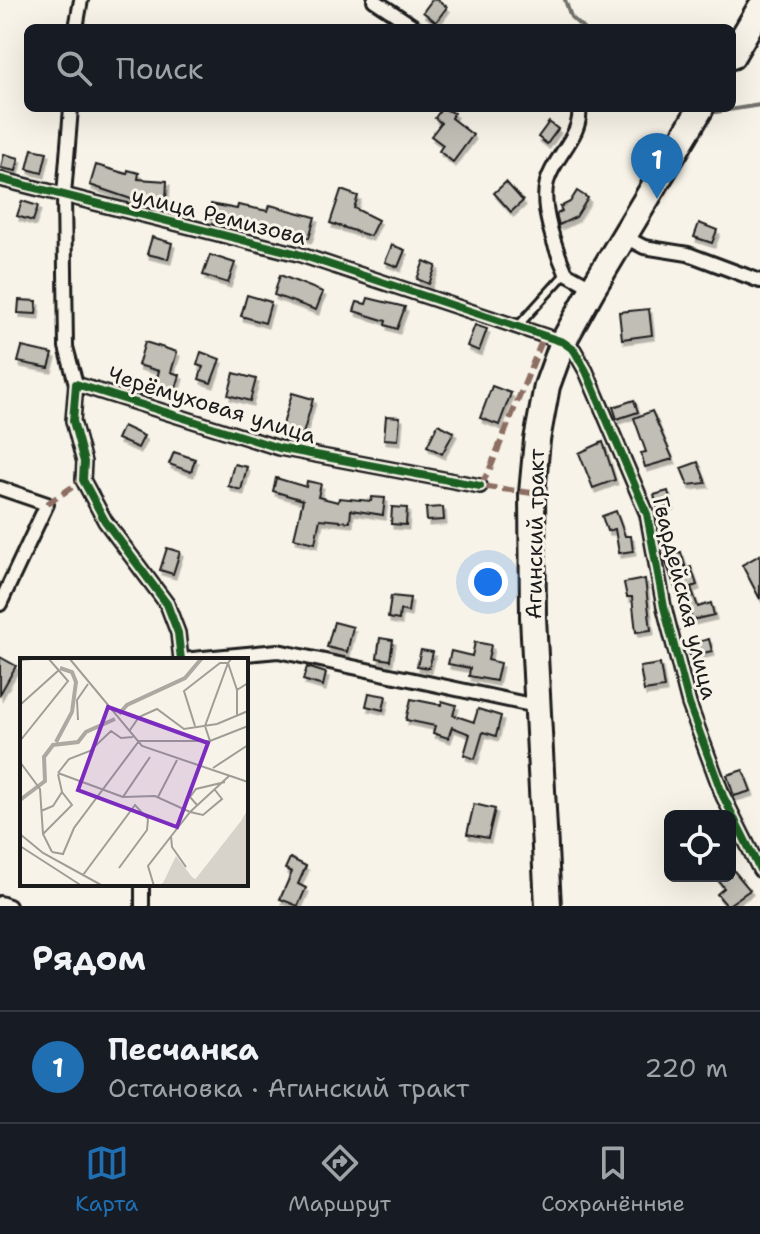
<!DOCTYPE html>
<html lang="ru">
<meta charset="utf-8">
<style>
:root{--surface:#171b24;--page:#20242c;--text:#f1f3f6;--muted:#9ea1a6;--line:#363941;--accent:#1f6fb2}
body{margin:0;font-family:"Shantell Sans",sans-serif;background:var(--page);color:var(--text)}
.controls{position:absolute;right:24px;bottom:24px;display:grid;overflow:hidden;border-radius:12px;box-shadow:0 8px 32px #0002}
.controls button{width:72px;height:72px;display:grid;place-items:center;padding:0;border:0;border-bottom:2px solid var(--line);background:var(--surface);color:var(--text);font:40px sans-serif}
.you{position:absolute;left:488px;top:582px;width:28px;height:28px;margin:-20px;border:6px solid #fff;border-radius:50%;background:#1a73e8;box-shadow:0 0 0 12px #1a73e833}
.badge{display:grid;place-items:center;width:52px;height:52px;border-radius:50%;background:var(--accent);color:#fff;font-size:26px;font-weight:700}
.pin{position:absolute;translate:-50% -66px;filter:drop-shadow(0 2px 4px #0008)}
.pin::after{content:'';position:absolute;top:42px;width:28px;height:24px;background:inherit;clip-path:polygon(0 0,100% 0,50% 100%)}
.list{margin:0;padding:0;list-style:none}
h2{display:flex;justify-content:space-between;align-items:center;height:104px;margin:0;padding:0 32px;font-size:34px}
h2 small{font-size:26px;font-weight:400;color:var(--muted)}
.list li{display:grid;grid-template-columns:52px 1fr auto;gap:24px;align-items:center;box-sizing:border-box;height:112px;padding:0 32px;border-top:2px solid var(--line)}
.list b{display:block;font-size:30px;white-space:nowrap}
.list p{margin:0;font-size:26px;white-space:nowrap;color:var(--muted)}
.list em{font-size:26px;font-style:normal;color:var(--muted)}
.icon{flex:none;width:44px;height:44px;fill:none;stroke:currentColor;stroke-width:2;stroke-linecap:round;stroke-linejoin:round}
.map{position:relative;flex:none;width:760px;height:906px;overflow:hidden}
.search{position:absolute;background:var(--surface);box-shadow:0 8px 32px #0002;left:24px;right:24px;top:24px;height:88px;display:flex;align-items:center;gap:20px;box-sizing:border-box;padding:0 28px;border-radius:12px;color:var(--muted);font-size:30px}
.sheet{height:216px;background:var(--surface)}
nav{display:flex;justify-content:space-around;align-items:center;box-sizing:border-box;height:112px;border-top:2px solid var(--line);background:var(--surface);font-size:22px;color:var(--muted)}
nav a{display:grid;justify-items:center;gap:4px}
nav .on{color:var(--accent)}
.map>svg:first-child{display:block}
</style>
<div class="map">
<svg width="760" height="906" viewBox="0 0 760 906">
<defs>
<filter id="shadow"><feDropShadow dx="2.5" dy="4.5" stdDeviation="0" flood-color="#0004"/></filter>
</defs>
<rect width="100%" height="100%" fill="#f7f3e8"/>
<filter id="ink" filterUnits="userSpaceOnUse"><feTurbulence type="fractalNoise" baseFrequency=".0125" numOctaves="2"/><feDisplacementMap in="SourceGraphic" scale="16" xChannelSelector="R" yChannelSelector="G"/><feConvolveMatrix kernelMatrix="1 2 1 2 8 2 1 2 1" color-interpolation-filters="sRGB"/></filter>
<g filter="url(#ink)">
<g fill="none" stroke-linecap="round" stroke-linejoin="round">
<g stroke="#72716c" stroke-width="4">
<polyline points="565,0 571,17 583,28"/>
<polyline points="711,109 716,112 760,105"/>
</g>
</g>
<g fill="#c0beb5" stroke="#1c1c1c" stroke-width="2" filter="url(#shadow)">
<polygon points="432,0 438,0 447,7 436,22 423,12"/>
<polygon points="442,108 454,113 451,118 473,135 453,162 439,151 443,145 431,136 441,123 435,118"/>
<polygon points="549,122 558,129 547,144 538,137"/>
<polygon points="32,149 47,152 42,173 27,169"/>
<polygon points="4,154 19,158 16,171 1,168"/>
<polygon points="96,165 127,174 128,170 139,173 138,179 167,181 166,200 137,199 137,201 90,185"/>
<polygon points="506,182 523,201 511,212 494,193"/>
<polygon points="341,190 358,196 354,208 378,220 370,236 330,223"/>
<polygon points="577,191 588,198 576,217 559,225 556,214 562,211 560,207 570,202"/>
<polygon points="22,201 38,206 33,221 17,216"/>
<polygon points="211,204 237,209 238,205 268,211 270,205 315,217 309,238 248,222 248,225 209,218"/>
<polygon points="699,223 717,230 712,243 694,237"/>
<polygon points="152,237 172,243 168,259 147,254"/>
<polygon points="392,245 405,250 398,267 385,262"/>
<polygon points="210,255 235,263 228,283 203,275"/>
<polygon points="424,261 436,266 429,284 417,279"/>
<polygon points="280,275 323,292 316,310 274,295"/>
<polygon points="247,295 271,302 265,323 241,316"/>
<polygon points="368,298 405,307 397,329 385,325 386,321 354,311 357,302 366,304"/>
<polygon points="19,300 37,301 36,314 18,313"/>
<polygon points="649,309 652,335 622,339 619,312"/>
<polygon points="475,325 487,329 479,351 467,346"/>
<polygon points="145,342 177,352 171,372 180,375 174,395 154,389 159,371 138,365"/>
<polygon points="22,347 53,354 49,368 18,362"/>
<polygon points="201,352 220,359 211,383 199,379 203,367 197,365"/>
<polygon points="234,373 256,379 250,401 228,395"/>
<polygon points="492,386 511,393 499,425 480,418"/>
<polygon points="292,393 313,399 303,434 282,428"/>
<polygon points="634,400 638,412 617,419 613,407"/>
<polygon points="652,411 673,459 645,467 641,453 646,452 634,418"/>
<polygon points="386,416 400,417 398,440 384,439"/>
<polygon points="438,424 454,432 442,454 427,446"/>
<polygon points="123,426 144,436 138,448 117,439"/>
<polygon points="603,442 615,480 593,488 579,453"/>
<polygon points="174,452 195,459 191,472 169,464"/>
<polygon points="698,462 706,483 688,485 681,468"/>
<polygon points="234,464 247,467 241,490 228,486"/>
<polygon points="276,478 306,487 307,481 321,484 318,497 338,502 339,498 371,501 372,497 385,498 383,515 351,510 350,522 320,519 315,543 294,538 303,500 273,491"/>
<polygon points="668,491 672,505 658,509 654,495"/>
<polygon points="392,507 407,508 406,525 391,524"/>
<polygon points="443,507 444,520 427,521 426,508"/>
<polygon points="616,511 625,536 631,536 633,551 619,553 615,529 607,531 602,516"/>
<polygon points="167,548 180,552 173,574 160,570"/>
<polygon points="681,552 686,569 691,567 697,585 691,587 698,607 711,603 714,615 692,620 685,594 678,596 664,557"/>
<polygon points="760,555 760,599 742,565"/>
<polygon points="645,579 651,630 636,632 632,597 627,597 624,583"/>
<polygon points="391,596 410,598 408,612 400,610 399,620 388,618"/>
<polygon points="334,622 353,627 347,652 327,647"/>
<polygon points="380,638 393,640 390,660 377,658"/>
<polygon points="709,639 712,651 690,656 687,645"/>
<polygon points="475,642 491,645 488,660 500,663 496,681 469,676 470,668 448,664 451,651 472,656"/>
<polygon points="421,650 433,652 429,668 417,666"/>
<polygon points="0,657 16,666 0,694"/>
<polygon points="660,664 664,688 644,691 640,667"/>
<polygon points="307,667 326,673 323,686 303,680"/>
<polygon points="369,693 386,696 383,710 366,706"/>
<polygon points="411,699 441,705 442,701 456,705 453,715 474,722 478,709 501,716 496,736 483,732 475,759 464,755 470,734 452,727 448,738 433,733 435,726 406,720"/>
<polygon points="743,770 751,791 734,796 727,775"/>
<polygon points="474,804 495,809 488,838 467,834"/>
<polygon points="290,858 306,866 298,884 306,888 298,906 280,899 292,872 285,869"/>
<polygon points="730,866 750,890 727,906 717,894 724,888 715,876 730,876"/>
</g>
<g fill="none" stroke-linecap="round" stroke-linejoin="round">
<defs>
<polyline id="lane" points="517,327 566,273"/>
<g id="street">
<polyline points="374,0 416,28"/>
<polyline points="76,28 81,0"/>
<polyline points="71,108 64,195 66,347 76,384"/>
<path d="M579,108C583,135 554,156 547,182C540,207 556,250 566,273L593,288"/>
<polyline points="0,179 298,254 563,342 574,350 586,371 647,514 664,607 689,704 723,796 760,870"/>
<polyline points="623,236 644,247 688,254 760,281"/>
<polyline points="0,488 47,504 0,604"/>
<polyline points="181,660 178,633 167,604 105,521 83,480 84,462 73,421 76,384 279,448 480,486"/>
<polyline points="182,660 278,651 536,706"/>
<polyline points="0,903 9,906"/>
<polyline points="142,906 142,884"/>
</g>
<g id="highway">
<polyline points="732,56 760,8"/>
<polyline points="548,906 533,617 532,493 537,440 547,386 563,342 593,288 701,108"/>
</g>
</defs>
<use href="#lane" stroke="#1c1c1c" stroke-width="12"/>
<use href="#street" stroke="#1c1c1c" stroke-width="18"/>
<use href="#highway" stroke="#1c1c1c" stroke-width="30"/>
<use href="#lane" stroke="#f7f3e8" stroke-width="6"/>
<use href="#street" stroke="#f7f3e8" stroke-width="12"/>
<use href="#highway" stroke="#f7f3e8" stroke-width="24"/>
<g stroke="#8d6e63" stroke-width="6" stroke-dasharray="12 6" stroke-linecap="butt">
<polyline points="532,493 480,486 489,471 544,336"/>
<polyline points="47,504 83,480"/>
</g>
<defs>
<g id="cycleway">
<polyline points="0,179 298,254 563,342 574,350 586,371 647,514 664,607 689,704 723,796 760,870"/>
<polyline points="181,660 178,633 167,604 105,521 83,480 84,462 73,421 76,384 279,448 480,486"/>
</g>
</defs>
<use href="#cycleway" stroke="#f7f3e8" stroke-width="13"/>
<use href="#cycleway" stroke="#1b5e20" stroke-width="8"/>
</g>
</g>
<g text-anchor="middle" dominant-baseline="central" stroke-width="6" stroke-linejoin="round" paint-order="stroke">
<g font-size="22" fill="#1c1c1c" stroke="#f7f3e8">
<text transform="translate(219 216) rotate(14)">улица Ремизова</text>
<text transform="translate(212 405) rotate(17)">Черёмуховая улица</text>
<text transform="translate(535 534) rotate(-89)">Агинский тракт</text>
<text transform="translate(685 598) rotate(76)">Гвардейская улица</text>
</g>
</g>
<g transform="translate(20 658)">
<rect width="228" height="228" fill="#f7f3e8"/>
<path d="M228,151V228H170L221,163Z" fill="#d7d3cb"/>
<path d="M156,198L172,219L185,228H135L143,225Z" fill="#d7d3cb"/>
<path fill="none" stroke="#aca9a2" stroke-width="4" d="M99,56L107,47L165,20L182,0M36,84L52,54L56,24L52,14L40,10M0,142L25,123L24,99L33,87L58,84L66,74L95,61"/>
<path fill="none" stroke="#9f9d96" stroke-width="2" d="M49,0L122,88L228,124M212,0L208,5L217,32M0,2L24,0M0,47L39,12M217,58V32L228,25M58,62L57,42L68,26M175,68L164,33L200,5H208L185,68L190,83M110,72L119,59L137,51L164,71L197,66L228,53M0,83L48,23L28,0M130,99L103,139L135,138L170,154L128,208L134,228M0,104L20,131L23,176L32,194M193,110L228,87M38,115L49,101L70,93L91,73L101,80L113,79M38,115L103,139M138,139L157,102M177,147L170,139L176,131L205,124M21,153L33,148L42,134L38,116M170,154L209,118M170,154L183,157L202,141L195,132M0,176L23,195L83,228M23,176L52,147L42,134M151,178L152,189L166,209M0,188L62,228M32,194L43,196L54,170L119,83H190L228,68M63,217L115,147L128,161L127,172L99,210"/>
<path fill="#7b2cbf" fill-opacity="0.15" stroke="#7b2cbf" stroke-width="4" d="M88,49L188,85L157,169L58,132Z"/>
<rect width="228" height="228" fill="none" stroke="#1c1c1c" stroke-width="4"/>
</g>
</svg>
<div class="controls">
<button><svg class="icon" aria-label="locate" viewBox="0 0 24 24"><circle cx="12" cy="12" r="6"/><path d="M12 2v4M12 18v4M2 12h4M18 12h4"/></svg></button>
</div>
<div class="you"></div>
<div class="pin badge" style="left:657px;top:199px">1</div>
<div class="search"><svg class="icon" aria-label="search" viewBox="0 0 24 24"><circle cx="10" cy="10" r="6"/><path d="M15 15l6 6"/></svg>Поиск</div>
</div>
<section class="sheet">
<h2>Рядом<small></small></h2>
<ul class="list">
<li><span class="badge">1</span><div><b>Песчанка</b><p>Остановка · Агинский тракт</p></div><em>220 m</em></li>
</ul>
</section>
<nav>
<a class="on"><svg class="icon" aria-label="map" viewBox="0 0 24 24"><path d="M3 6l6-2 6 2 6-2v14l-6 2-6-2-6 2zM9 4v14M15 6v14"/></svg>Карта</a>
<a><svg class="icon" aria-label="directions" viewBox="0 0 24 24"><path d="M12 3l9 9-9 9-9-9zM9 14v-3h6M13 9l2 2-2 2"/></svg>Маршрут</a>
<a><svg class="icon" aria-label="saved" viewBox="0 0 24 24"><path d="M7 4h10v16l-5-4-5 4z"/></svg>Сохранённые</a>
</nav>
